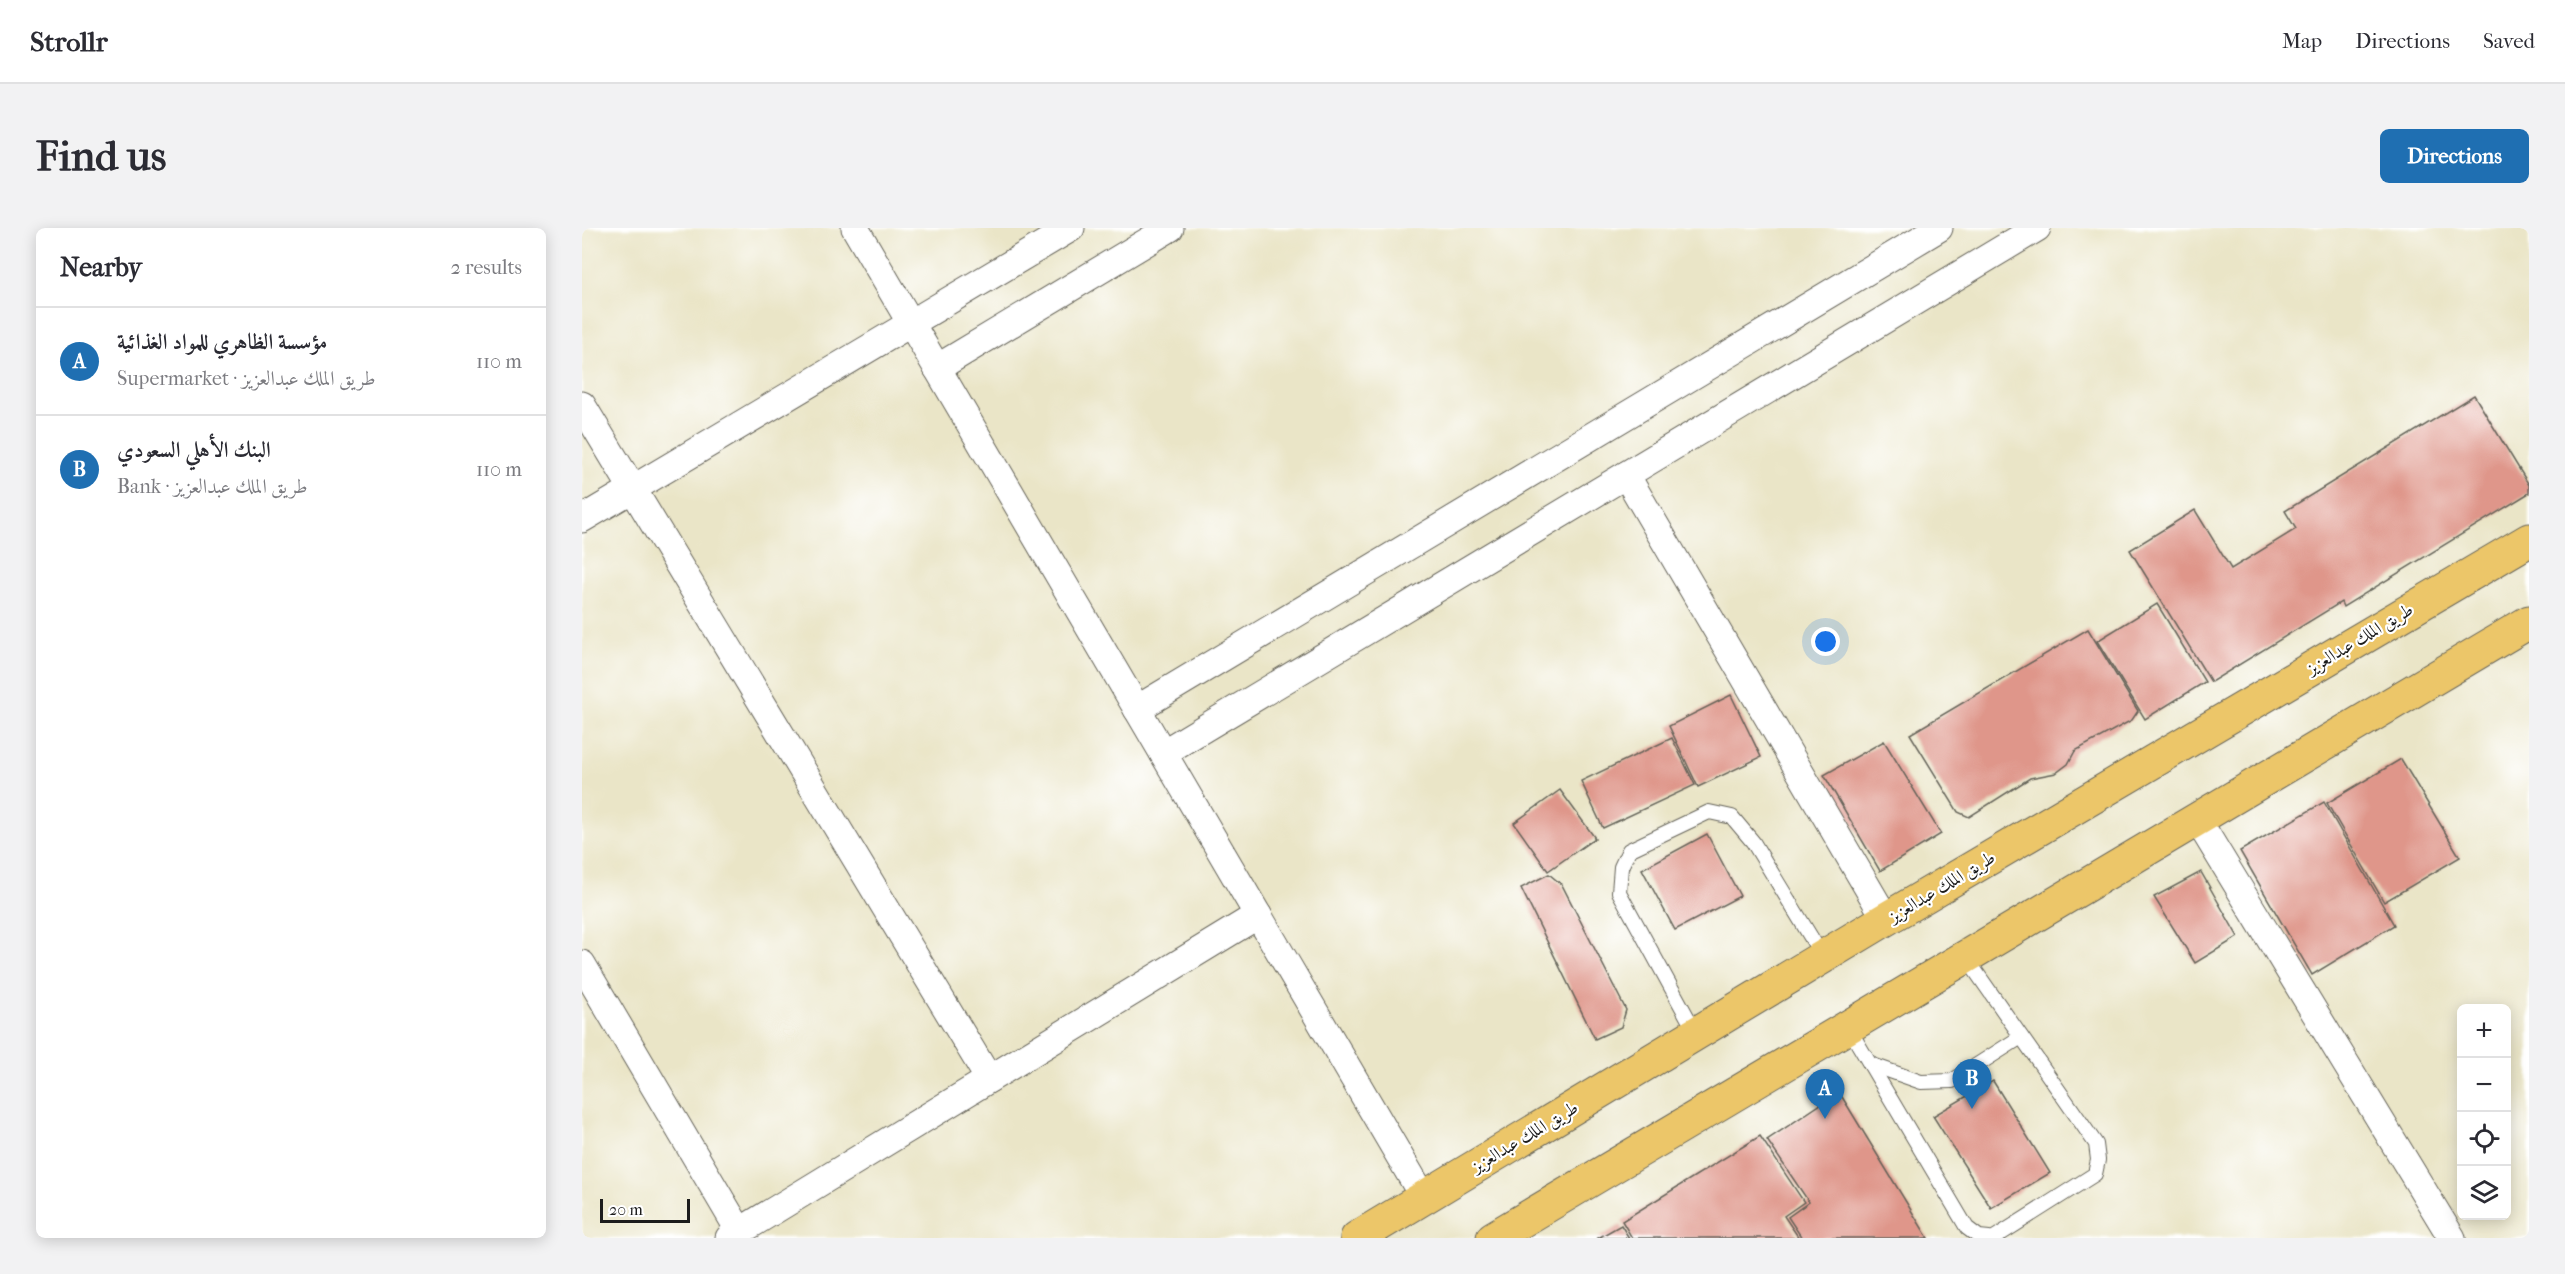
<!DOCTYPE html>
<meta charset="utf-8">
<style>
:root{--surface:#fff;--page:#f2f2f3;--text:#2b2b33;--muted:#7c7c81;--line:#e1e1e2;--accent:#1f6fb2}
body{margin:0;font-family:"IM FELL French Canon",Amiri,serif;background:var(--page);color:var(--text)}
.controls{position:absolute;right:18px;bottom:18px;display:grid;overflow:hidden;border-radius:9px;box-shadow:0 3px 15px #0003}
.controls button{width:54px;height:54px;display:grid;place-items:center;padding:0;border:0;border-bottom:2px solid var(--line);background:var(--surface);color:var(--text);font:30px sans-serif}
.scale{position:absolute;left:18px;bottom:15px;width:90px;box-sizing:border-box;padding-left:6px;border:3px solid #1c1c1c;border-top:0;font-size:16px;line-height:21px;white-space:nowrap;color:#1c1c1c;-webkit-text-stroke:4px #fff;paint-order:stroke}
.you{position:absolute;left:1244px;top:414px;width:21px;height:21px;margin:-15px;border:4px solid #fff;border-radius:50%;background:#1a73e8;box-shadow:0 0 0 9px #1a73e833}
.badge{display:grid;place-items:center;width:39px;height:39px;border-radius:50%;background:var(--accent);color:#fff;font-size:20px;font-weight:700}
.pin{position:absolute;translate:-50% -50px;filter:drop-shadow(0 2px 3px #0008)}
.pin::after{content:'';position:absolute;top:32px;width:21px;height:18px;background:inherit;clip-path:polygon(0 0,100% 0,50% 100%)}
.list{margin:0;padding:0;list-style:none}
h2{display:flex;justify-content:space-between;align-items:center;height:78px;margin:0;padding:0 24px;font-size:26px}
h2 small{font-size:20px;font-weight:400;color:var(--muted)}
.list li{display:grid;grid-template-columns:39px 1fr auto;gap:18px;align-items:center;box-sizing:border-box;height:108px;padding:0 24px;border-top:2px solid var(--line)}
.list b{display:block;font-size:22px;white-space:nowrap}
.list p{margin:0;font-size:20px;white-space:nowrap;color:var(--muted)}
.list em{font-size:20px;font-style:normal;color:var(--muted)}
.icon{flex:none;width:33px;height:33px;fill:none;stroke:currentColor;stroke-width:2;stroke-linecap:round;stroke-linejoin:round}
.map{position:relative;flex:none;width:1947px;height:1010px;overflow:hidden;border-radius:9px}
header{display:flex;align-items:center;gap:36px;box-sizing:border-box;height:84px;padding:0 30px;background:var(--surface);border-bottom:2px solid var(--line)}
header strong{font-size:28px}
nav{display:flex;gap:33px;margin-inline-start:auto;font-size:21px}
.intro{display:flex;align-items:center;justify-content:space-between;box-sizing:border-box;height:144px;padding:0 36px}
h1{margin:0;font-size:42px}
.button{padding:15px 27px;border-radius:9px;background:var(--accent);color:#fff;font-size:21px;font-weight:700}
main{display:flex;gap:36px;padding:0 36px}
aside{flex:1;background:var(--surface);border-radius:9px;box-shadow:0 3px 15px #0003}
.map>svg:first-child{display:block}
</style>
<header>
<strong>Strollr</strong>
<nav><a>Map</a><a>Directions</a><a>Saved</a></nav>
</header>
<div class="intro"><h1>Find us</h1><a class="button">Directions</a></div>
<main>
<aside>
<h2>Nearby<small>2 results</small></h2>
<ul class="list">
<li><span class="badge">A</span><div><b>مؤسسة الظاهري للمواد الغذائية</b><p>Supermarket · طريق الملك عبدالعزيز</p></div><em>110 m</em></li>
<li><span class="badge">B</span><div><b>البنك الأهلي السعودي</b><p>Bank · طريق الملك عبدالعزيز</p></div><em>110 m</em></li>
</ul>
</aside>
<div class="map">
<svg width="1947" height="1010" viewBox="0 0 1947 1010">
<rect width="100%" height="100%" fill="#fff"/>
<filter id="ink" filterUnits="userSpaceOnUse"><feTurbulence type="fractalNoise" baseFrequency=".0167" numOctaves="2"/><feDisplacementMap in="SourceGraphic" scale="12" xChannelSelector="R" yChannelSelector="G"/><feConvolveMatrix kernelMatrix="1 2 1 2 8 2 1 2 1" color-interpolation-filters="sRGB"/></filter>
<filter id="wash" filterUnits="userSpaceOnUse"><feTurbulence type="fractalNoise" baseFrequency=".008" numOctaves="4" result="noise"/><feDisplacementMap in="SourceGraphic" scale="24" xChannelSelector="R" yChannelSelector="G"/><feGaussianBlur stdDeviation="1.35" result="paint"/><feColorMatrix in="noise" values="0 0 0 0 0 0 0 0 0 0 0 0 0 0 0 0 0 1.4 0 .05"/><feComposite in="paint" operator="in"/></filter>
<g filter="url(#wash)">
<rect width="100%" height="100%" fill="#eae5c7"/>
<g id="blocks">
<g fill="#df968a">
<polygon points="1892,167 1947,257 1947,265 1761,379 1759,374 1629,454 1548,322 1613,282 1649,341 1714,301 1703,283"/>
<polygon points="1575,376 1623,454 1563,491 1515,413"/>
<polygon points="1506,401 1556,483 1550,492 1493,523 1486,536 1474,545 1448,550 1387,589 1376,584 1328,506"/>
<polygon points="1149,467 1179,529 1116,559 1087,498"/>
<polygon points="1090,510 1113,557 1021,600 999,553"/>
<polygon points="1302,513 1359,606 1298,643 1242,547"/>
<polygon points="1819,531 1878,629 1802,674 1745,575"/>
<polygon points="978,562 1013,610 966,643 932,595"/>
<polygon points="1742,574 1812,697 1730,747 1658,623"/>
<polygon points="1125,606 1158,668 1093,702 1060,641"/>
<polygon points="1619,644 1656,709 1613,735 1572,669"/>
<polygon points="967,646 980,657 1044,782 1039,799 1013,811 939,660"/>
<polygon points="1411,853 1468,945 1409,980 1351,888"/>
<polygon points="1257,864 1346,1010 1220,1010 1206,989 1227,974 1185,912"/>
<polygon points="1178,908 1222,974 1202,988 1217,1010 1050,1010 1040,993"/>
<polygon points="1039,997 1047,1010 1016,1010"/>
</g>
</g>
</g>
<g filter="url(#ink)">
<use href="#blocks" fill-opacity="0" stroke="#646258" stroke-width="1.5"/>
<g fill="none" stroke-linecap="round" stroke-linejoin="round">
<defs>
<g id="service">
<polyline points="1383,728 1514,916 1516,932 1513,946 1412,1010"/>
<polyline points="1266,799 1385,1000 1397,1009 1407,1010"/>
<polyline points="1114,805 1037,664 1039,639 1047,622 1127,584 1150,589 1171,614 1241,729"/>
<polyline points="1288,836 1339,854 1370,853 1439,809"/>
</g>
<g id="minor">
<polyline points="273,0 842,970"/>
<polyline points="355,140 588,0"/>
<polyline points="0,177 407,851"/>
<polyline points="1044,247 1304,691"/>
<polyline points="0,291 489,0"/>
<polyline points="555,481 1357,0"/>
<polyline points="581,525 1455,0"/>
<polyline points="1615,591 1870,1010"/>
<polyline points="0,736 158,1004"/>
<polyline points="147,1010 676,687"/>
</g>
<g id="trunk">
<polyline points="775,1010 1304,691 1947,312"/>
<polyline points="911,1010 1947,394"/>
</g>
</defs>
<use href="#service" stroke="#646258" stroke-width="16"/>
<use href="#minor" stroke="#646258" stroke-width="29"/>
<use href="#trunk" stroke="#646258" stroke-width="35"/>
<use href="#service" stroke="#fff" stroke-width="14"/>
<use href="#minor" stroke="#fff" stroke-width="27"/>
<use href="#trunk" stroke="#ecc669" stroke-width="33"/>
</g>
</g>
<g text-anchor="middle" dominant-baseline="central" stroke-width="4.5" stroke-linejoin="round" paint-order="stroke">
<g font-size="18" fill="#1c1c1c" stroke="#fff">
<text transform="translate(1778 411) rotate(-31)">طريق الملك عبدالعزيز</text>
<text transform="translate(1360 659) rotate(-31)">طريق الملك عبدالعزيز</text>
<text transform="translate(943 909) rotate(-31)">طريق الملك عبدالعزيز</text>
</g>
</g>
</svg>
<div class="controls">
<button>+</button>
<button>−</button>
<button><svg class="icon" aria-label="locate" viewBox="0 0 24 24"><circle cx="12" cy="12" r="6"/><path d="M12 2v4M12 18v4M2 12h4M18 12h4"/></svg></button>
<button><svg class="icon" aria-label="layers" viewBox="0 0 24 24"><path d="M12 4l9 5-9 5-9-5zM3 14l9 5 9-5"/></svg></button>
</div>
<div class="scale">20 m</div>
<div class="you"></div>
<div class="pin badge" style="left:1243px;top:891px">A</div>
<div class="pin badge" style="left:1390px;top:881px">B</div>
</div>
</main>
